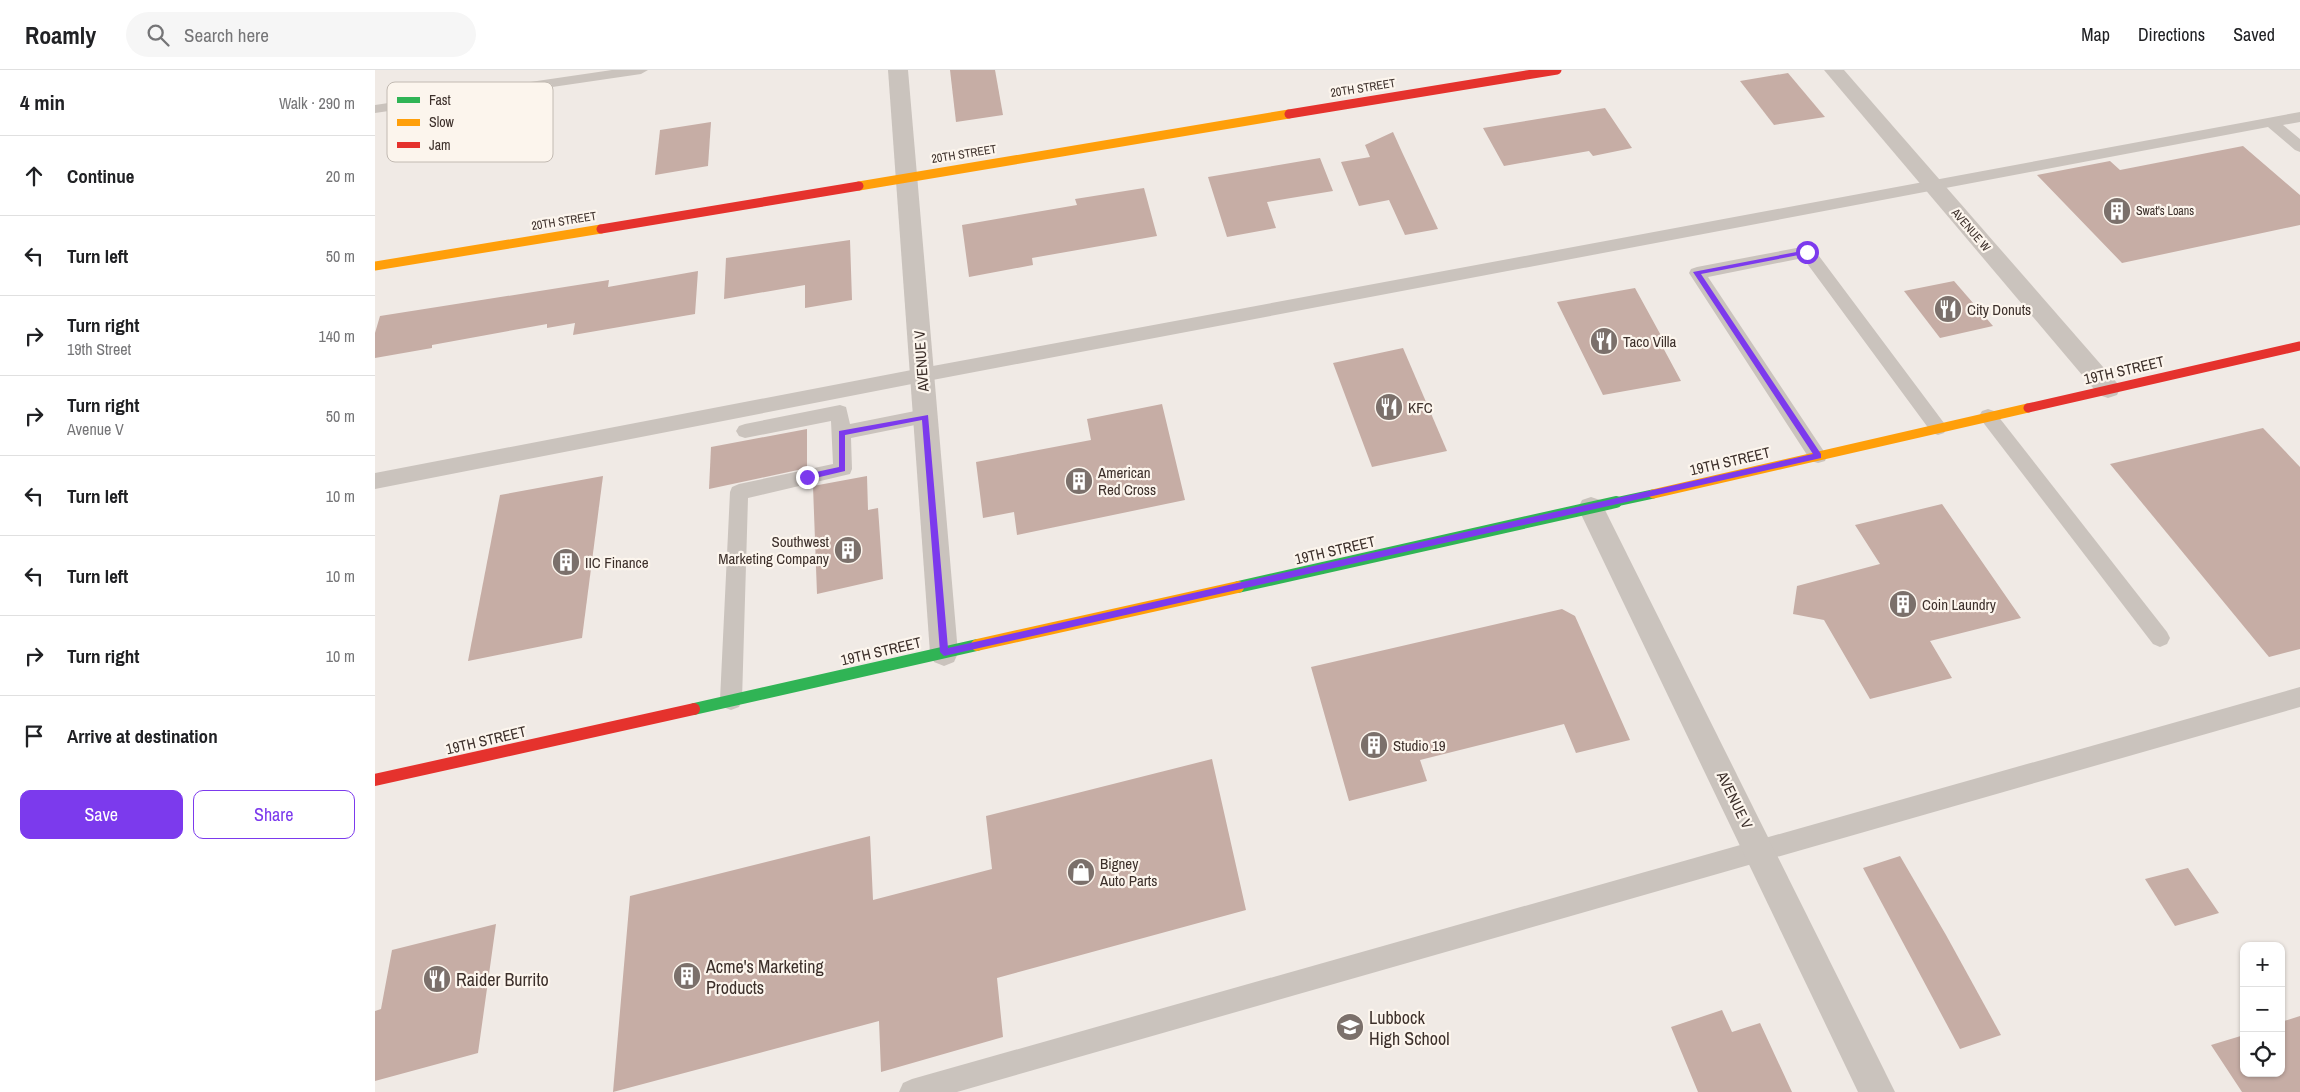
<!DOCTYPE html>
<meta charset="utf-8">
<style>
:root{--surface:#fff;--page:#f6f6f6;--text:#202124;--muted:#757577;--line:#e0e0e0;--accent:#7c3aed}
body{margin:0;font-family:"Archivo Narrow",sans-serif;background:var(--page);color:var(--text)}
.controls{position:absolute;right:15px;bottom:15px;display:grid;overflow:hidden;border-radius:10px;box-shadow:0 1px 4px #0004}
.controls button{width:45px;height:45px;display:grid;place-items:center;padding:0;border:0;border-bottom:1px solid var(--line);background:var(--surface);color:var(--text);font:25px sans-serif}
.stop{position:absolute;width:15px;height:15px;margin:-11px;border:4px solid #7c3aed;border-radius:50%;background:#fff}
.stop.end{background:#7c3aed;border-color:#fff;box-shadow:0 1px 5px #0008}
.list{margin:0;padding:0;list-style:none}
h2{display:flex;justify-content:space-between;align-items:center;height:65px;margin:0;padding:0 20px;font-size:21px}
h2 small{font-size:16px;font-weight:400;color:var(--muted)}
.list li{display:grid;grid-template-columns:32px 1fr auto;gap:15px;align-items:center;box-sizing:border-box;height:80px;padding:0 20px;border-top:1px solid var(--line)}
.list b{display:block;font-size:19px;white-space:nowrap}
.list p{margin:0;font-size:16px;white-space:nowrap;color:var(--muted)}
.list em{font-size:16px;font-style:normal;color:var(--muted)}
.actions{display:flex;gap:10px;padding:15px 20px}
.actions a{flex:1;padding:11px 0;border:1px solid var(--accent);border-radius:10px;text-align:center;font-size:18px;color:var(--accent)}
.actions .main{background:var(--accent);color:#fff}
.icon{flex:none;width:28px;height:28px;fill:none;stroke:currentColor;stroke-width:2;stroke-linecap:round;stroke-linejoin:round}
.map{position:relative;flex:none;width:1925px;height:1022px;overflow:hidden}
header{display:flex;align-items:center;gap:30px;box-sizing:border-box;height:70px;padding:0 25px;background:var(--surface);border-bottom:1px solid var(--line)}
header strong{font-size:24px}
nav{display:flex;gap:28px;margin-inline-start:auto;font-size:18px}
.search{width:350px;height:45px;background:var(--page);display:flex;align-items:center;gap:12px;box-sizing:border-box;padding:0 18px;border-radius:28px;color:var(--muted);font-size:19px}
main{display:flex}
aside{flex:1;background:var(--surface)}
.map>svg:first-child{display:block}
</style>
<header>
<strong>Roamly</strong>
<div class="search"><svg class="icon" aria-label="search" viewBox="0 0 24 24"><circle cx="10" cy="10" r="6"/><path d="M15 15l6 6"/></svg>Search here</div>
<nav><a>Map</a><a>Directions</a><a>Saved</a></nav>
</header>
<main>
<aside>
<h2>4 min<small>Walk · 290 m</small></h2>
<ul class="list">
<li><svg class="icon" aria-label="ahead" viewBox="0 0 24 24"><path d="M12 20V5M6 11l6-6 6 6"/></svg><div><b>Continue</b></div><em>20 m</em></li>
<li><svg class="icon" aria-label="left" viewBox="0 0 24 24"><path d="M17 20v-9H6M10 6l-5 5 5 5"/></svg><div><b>Turn left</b></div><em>50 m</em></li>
<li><svg class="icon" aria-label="right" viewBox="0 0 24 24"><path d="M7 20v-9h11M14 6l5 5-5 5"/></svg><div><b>Turn right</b><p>19th Street</p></div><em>140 m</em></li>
<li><svg class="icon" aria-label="right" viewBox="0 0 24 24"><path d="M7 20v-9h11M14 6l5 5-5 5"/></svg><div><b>Turn right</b><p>Avenue V</p></div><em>50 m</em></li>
<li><svg class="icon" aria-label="left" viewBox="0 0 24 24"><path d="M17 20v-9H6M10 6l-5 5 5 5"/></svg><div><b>Turn left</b></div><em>10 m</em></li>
<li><svg class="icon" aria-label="left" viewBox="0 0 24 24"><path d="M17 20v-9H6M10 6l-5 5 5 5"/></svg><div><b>Turn left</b></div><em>10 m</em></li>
<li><svg class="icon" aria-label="right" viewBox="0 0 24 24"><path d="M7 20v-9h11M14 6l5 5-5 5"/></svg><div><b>Turn right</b></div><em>10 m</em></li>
<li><svg class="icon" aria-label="arrive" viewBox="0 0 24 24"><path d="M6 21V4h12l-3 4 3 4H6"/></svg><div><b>Arrive at destination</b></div></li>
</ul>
<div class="actions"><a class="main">Save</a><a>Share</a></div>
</aside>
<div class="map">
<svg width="1925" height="1022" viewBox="0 0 1925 1022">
<rect width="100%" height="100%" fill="#f0eae5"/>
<g fill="#c6ada5">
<polygon points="575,0 620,0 628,45 581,52"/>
<polygon points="1413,3 1450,47 1399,55 1365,11"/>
<polygon points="1230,38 1257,78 1218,86 1214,81 1129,96 1108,58"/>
<polygon points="336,52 333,96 280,105 285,60"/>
<polygon points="1018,62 1027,82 1063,159 1030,165 1014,130 984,136 966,92 995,87 990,75"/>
<polygon points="1868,76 1925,125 1925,155 1747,193 1662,105 1735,91 1745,100"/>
<polygon points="945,88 958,121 892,132 901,158 852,167 833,107"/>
<polygon points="769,118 782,166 657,188 658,195 594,207 587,155 702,135 700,129"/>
<polygon points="475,170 477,230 430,238 430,215 349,229 351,188"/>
<polygon points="323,201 320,244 198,265 200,253 172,258 172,254 57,275 57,278 0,288 0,263 5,246 234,210 233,217"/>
<polygon points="1579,211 1618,256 1565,268 1529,221"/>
<polygon points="1260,218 1289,271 1285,272 1306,311 1228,325 1182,232"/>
<polygon points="1028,278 1072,381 997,397 958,293"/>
<polygon points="787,334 810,430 642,465 639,442 608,448 601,392 716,370 712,349"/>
<polygon points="1888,358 1925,397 1925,579 1894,587 1735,394"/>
<polygon points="432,359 432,398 334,419 336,377"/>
<polygon points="228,406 207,568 93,591 125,425"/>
<polygon points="492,406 493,440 503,438 508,509 442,524 438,416"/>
<polygon points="1567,434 1646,548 1555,571 1577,608 1495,629 1449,550 1418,544 1422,516 1505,494 1480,455"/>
<polygon points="1187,539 1200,546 1255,670 1201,683 1189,654 1045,690 1052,711 974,731 936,597"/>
<polygon points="837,689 871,840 622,908 628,967 506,1002 504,951 238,1022 255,826 495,766 498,830 617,799 611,746"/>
<polygon points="1525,786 1571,865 1626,965 1585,979 1488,798"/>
<polygon points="1813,798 1844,843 1800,856 1770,809"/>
<polygon points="121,854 103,983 0,1011 0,941 6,939 17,880"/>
<polygon points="1347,940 1357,962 1385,953 1417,1022 1323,1022 1296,957"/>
<polygon points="1925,946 1925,1022 1867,1022 1836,975 1869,965 1869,1003 1906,1003 1906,952"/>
</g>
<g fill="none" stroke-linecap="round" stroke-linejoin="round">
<g fill="#cac3bd" fill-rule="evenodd">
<polygon points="237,0 273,0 266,4 0,43 0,35"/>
<polygon points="1925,42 1925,52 1908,55 1925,69 1925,82 1920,80 1893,57 547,312 0,419 0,403 547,298"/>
<polygon points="1432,176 1438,178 1569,353 1572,358 1569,363 1563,365 1557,363 1428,188 1333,207 1452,386 1450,391 1443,393 1436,391 1314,203 1316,199 1322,197"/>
<polygon points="465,335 471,337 475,354 550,339 556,341 559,346 556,351 550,353 476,368 477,399 475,404 373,428 367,630 364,637 356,640 348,637 345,630 355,422 357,417 364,414 458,394 456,351 370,368 364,366 361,361 364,356 370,354"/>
<polygon points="1613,339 1619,341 1792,562 1795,568 1792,574 1785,577 1778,574 1607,351 1604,346 1607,341"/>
<polygon points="1925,617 1925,637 582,1022 524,1022 528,1013 537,1009"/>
</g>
<g fill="#cac3bd" fill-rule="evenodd">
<polygon points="513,0 533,0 583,583 579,592 569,596 559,592 555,583"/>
<polygon points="1449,0 1469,0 1742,313 1745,319 1742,325 1733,328 1724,325"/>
<polygon points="1216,427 1225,430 1520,1022 1483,1022 1203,438 1207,430"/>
</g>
<polyline stroke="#30b455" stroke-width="9" points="1236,433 1278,424"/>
<g stroke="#30b455" stroke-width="12">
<polyline points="863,517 1241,432"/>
<polyline points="319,639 602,575"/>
</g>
<g stroke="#ff9f0a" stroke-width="9">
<polyline points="484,116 914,44"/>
<polyline points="0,196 226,159"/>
<polyline points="1278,424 1653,338"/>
</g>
<polyline stroke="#ff9f0a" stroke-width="12" points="602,575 863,517"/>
<g stroke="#e5322d" stroke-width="9">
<polyline points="914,44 1182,0"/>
<polyline points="226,159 484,116"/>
<polyline points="1653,338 1925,276"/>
</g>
<polyline stroke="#e5322d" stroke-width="12" points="0,710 319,639"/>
</g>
<polygon fill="#7c3aed" points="1432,180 1434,183 1326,204 1446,384 1446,388 569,586 565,582 547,350 470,365 470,401 432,410 428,407 432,404 464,397 464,361 553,345 573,578 1438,384 1318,202"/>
<defs>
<symbol id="building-disc" viewBox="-11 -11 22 22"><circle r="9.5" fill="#7b706b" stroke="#fcf5ed"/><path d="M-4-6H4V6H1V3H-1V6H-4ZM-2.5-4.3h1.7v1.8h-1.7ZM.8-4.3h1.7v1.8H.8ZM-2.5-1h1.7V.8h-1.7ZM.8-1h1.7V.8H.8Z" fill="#fff"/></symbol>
<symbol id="restaurant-disc" viewBox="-11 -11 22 22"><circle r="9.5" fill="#7b706b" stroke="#fcf5ed"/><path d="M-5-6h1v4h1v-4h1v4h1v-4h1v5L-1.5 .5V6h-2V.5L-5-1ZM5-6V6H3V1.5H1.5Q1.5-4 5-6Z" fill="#fff"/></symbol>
<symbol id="shop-disc" viewBox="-11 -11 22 22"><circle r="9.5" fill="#7b706b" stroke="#fcf5ed"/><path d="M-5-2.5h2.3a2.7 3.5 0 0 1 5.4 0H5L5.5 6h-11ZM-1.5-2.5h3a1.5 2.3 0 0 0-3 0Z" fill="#fff"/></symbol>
<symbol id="school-disc" viewBox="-11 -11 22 22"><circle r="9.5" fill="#7b706b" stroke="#fcf5ed"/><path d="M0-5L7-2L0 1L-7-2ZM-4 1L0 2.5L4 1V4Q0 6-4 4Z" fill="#fff"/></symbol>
</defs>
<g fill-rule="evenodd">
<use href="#building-disc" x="1726" y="125" width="32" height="32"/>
<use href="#restaurant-disc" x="1557" y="223" width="32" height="32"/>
<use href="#restaurant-disc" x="1213" y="255" width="32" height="32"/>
<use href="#restaurant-disc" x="998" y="321" width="32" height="32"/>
<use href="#building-disc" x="688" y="395" width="32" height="32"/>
<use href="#building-disc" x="457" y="464" width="32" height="32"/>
<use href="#building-disc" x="175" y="476" width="32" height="32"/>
<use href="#building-disc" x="1512" y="518" width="32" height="32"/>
<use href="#building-disc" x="983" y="659" width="32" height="32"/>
<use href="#shop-disc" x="690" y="786" width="32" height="32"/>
<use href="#building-disc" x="296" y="890" width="32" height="32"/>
<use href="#restaurant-disc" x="46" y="893" width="32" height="32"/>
<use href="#school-disc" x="959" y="941" width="32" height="32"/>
</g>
<g text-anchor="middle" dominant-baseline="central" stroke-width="4.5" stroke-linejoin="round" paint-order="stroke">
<g font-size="12" fill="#3c2f2a" stroke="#fcf5ed">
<text transform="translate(988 18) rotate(-9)">20TH STREET</text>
<text transform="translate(589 84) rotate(-9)">20TH STREET</text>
<text transform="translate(189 151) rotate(-9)">20TH STREET</text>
<text transform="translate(1596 160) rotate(49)">AVENUE W</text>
</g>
<g font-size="12" fill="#3c2f2a" stroke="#fcf5ed" text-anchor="start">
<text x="1761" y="141">Swat's Loans</text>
</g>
<g font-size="15" fill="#3c2f2a" stroke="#fcf5ed" text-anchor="start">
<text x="1592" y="239">City Donuts</text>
<text x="1248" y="271">Taco Villa</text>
<text x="1033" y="337">KFC</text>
<text x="723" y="402">American<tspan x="723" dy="17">Red Cross</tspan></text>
<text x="454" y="471" text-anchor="end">Southwest<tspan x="454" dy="17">Marketing Company</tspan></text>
<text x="210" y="492">IIC Finance</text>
<text x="1547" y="534">Coin Laundry</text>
<text x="1018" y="675">Studio 19</text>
<text x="725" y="793">Bigney<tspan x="725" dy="17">Auto Parts</tspan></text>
</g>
<g font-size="15" fill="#3c2f2a" stroke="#fcf5ed">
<text transform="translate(546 291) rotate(-94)">AVENUE V</text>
<text transform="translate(1749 300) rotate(-13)">19TH STREET</text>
<text transform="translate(1355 391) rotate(-13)">19TH STREET</text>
<text transform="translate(960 480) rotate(-13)">19TH STREET</text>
<text transform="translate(506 581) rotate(-13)">19TH STREET</text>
<text transform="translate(111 670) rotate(-13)">19TH STREET</text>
<text transform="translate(1360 730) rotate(64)">AVENUE V</text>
</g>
<g font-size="18" fill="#3c2f2a" stroke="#fcf5ed" text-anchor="start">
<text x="331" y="896">Acme's Marketing<tspan x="331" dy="21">Products</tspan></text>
<text x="81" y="909">Raider Burrito</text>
<text x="994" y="947">Lubbock<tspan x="994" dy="21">High School</tspan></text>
</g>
</g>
<rect x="12" y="12" width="166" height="80" rx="8" fill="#fcf5ed" stroke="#c2bab2" stroke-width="1"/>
<rect x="22" y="27" width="23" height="6" fill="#30b455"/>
<rect x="22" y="49" width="23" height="7" fill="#ff9f0a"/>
<rect x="22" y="72" width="23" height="6" fill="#e5322d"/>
<g font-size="14" fill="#3c2f2a">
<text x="54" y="35">Fast</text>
<text x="54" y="57">Slow</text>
<text x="54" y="80">Jam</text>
</g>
</svg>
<div class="controls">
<button>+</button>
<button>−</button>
<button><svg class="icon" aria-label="locate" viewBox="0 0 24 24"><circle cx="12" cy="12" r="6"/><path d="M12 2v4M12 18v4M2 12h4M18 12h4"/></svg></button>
</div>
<div class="stop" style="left:1432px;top:182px"></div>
<div class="stop end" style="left:432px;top:407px"></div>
</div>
</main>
